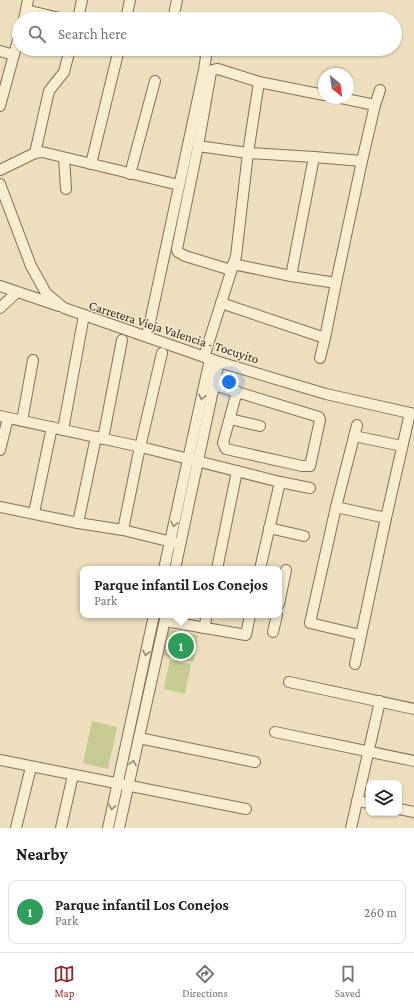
<!DOCTYPE html>
<style>
:root{--surface:#fff;--page:#f2f2f2;--text:#202124;--muted:#757577;--line:#e0e0e0;--accent:#942829}
body{margin:0;font-family:"Crimson Pro",serif;background:var(--page);color:var(--text)}
.controls{position:absolute;right:12px;bottom:12px;display:grid;overflow:hidden;border-radius:8px;box-shadow:0 1px 3px #0004}
.controls button{width:36px;height:36px;display:grid;place-items:center;padding:0;border:0;border-bottom:1px solid var(--line);background:var(--surface);color:var(--text);font:20px sans-serif}
.compass{position:absolute;left:318px;top:68px;width:36px;height:36px;border-radius:50%;background:var(--surface);box-shadow:0 1px 3px #0004;rotate:151deg}
.you{position:absolute;left:229px;top:382px;width:14px;height:14px;margin:-10px;border:3px solid #fff;border-radius:50%;background:#1a73e8;box-shadow:0 0 0 6px #1a73e833}
.badge{display:grid;place-items:center;width:26px;height:26px;border-radius:50%;background:var(--accent);color:#fff;font-size:13px;font-weight:700}
.pin{position:absolute;translate:-50% -50%;border:2px solid #fff;box-shadow:0 1px 4px #0006}
.popup{position:absolute;left:80px;top:566px;width:202px;height:52px;box-sizing:border-box;display:grid;place-content:center;border-radius:8px;background:var(--surface);filter:drop-shadow(0 1px 3px #0005);font-size:13px;white-space:nowrap;color:var(--muted)}
.popup b{font-size:15px;color:var(--text)}
.popup::after{content:'';position:absolute;left:50%;top:100%;margin-left:-8px;border:8px solid transparent;border-top-color:var(--surface)}
.list{margin:0;padding:0;list-style:none}
h2{display:flex;justify-content:space-between;align-items:center;height:52px;margin:0;padding:0 16px;font-size:17px}
h2 small{font-size:13px;font-weight:400;color:var(--muted)}
.list li{display:grid;grid-template-columns:26px 1fr auto;gap:12px;align-items:center;box-sizing:border-box;height:64px;margin:0 8px 8px;padding:0 8px;border:1px solid var(--line);border-radius:8px}
.list b{display:block;font-size:15px;white-space:nowrap}
.list p{margin:0;font-size:13px;white-space:nowrap;color:var(--muted)}
.list em{font-size:13px;font-style:normal;color:var(--muted)}
.icon{flex:none;width:22px;height:22px;fill:none;stroke:currentColor;stroke-width:2;stroke-linecap:round;stroke-linejoin:round}
.map{position:relative;flex:none;width:414px;height:828px;overflow:hidden}
.search{position:absolute;background:var(--surface);box-shadow:0 1px 3px #0004;left:12px;right:12px;top:12px;height:44px;display:flex;align-items:center;gap:10px;box-sizing:border-box;padding:0 14px;border-radius:22px;color:var(--muted);font-size:15px}
.sheet{height:124px;background:var(--surface)}
nav{display:flex;justify-content:space-around;align-items:center;box-sizing:border-box;height:56px;border-top:1px solid var(--line);background:var(--surface);font-size:11px;color:var(--muted)}
nav a{display:grid;justify-items:center;gap:2px}
nav .on{color:var(--accent)}
.map>svg:first-child{display:block}
</style>
<div class="map">
<svg width="414" height="828" viewBox="0 0 414 828">
<rect width="100%" height="100%" fill="#eddfbe"/>
<g fill="#c5cb93">
<polygon points="169,629 198,635 193,662 163,656"/>
<polygon points="170,660 191,664 185,694 164,689"/>
<polygon points="92,721 117,727 108,769 83,763"/>
</g>
<g fill="none" stroke-linecap="round" stroke-linejoin="round">
<defs>
<g id="minor">
<polyline points="26,10 64,19"/>
<polyline points="24,19 28,0"/>
<polyline points="78,19 82,0"/>
<polyline points="126,19 130,0"/>
<polyline points="173,19 177,0"/>
<polyline points="0,51 14,55"/>
<polyline points="375,105 380,90"/>
<polyline points="0,106 19,36"/>
<polyline points="198,146 248,153 314,157 362,161"/>
<polyline points="35,153 49,91 64,72 70,49"/>
<polyline points="64,158 66,189"/>
<polyline points="91,164 119,49"/>
<polyline points="0,170 35,153 42,152 179,185"/>
<polyline points="130,174 155,81"/>
<polyline points="0,184 31,266 46,293 64,308 219,362 326,394 414,414"/>
<polyline points="233,264 291,276 336,283 362,161 375,105 341,98"/>
<polyline points="231,270 185,256 178,252 177,249 198,146 211,72 213,70 218,69 259,82 324,95"/>
<polyline points="291,276 314,157"/>
<polyline points="0,286 59,306"/>
<polyline points="221,303 325,338"/>
<polyline points="0,308 17,292"/>
<polyline points="147,336 204,70 206,57 204,51 195,49"/>
<polyline points="204,357 236,256 248,153 259,82"/>
<polyline points="320,358 325,338 336,283"/>
<polyline points="214,385 319,417 320,420 310,466 302,466 226,449 223,443 237,391"/>
<polyline points="0,416 141,447 280,482 310,488"/>
<polyline points="230,419 260,426"/>
<polyline points="22,421 33,360"/>
<polyline points="357,425 336,507 310,623 361,635"/>
<polyline points="63,430 84,315"/>
<polyline points="354,436 402,446"/>
<polyline points="103,439 122,340"/>
<polyline points="0,450 8,418"/>
<polyline points="0,507 78,523 123,530 176,543"/>
<polyline points="336,507 386,518"/>
<polyline points="34,513 52,427"/>
<polyline points="78,523 96,437"/>
<polyline points="269,528 304,536"/>
<polyline points="123,530 138,456 162,353"/>
<polyline points="164,569 210,359"/>
<polyline points="175,569 219,362"/>
<polyline points="217,569 237,471"/>
<polyline points="260,569 280,482"/>
<polyline points="279,604 286,570"/>
<polyline points="165,621 246,635 250,615"/>
<polyline points="204,628 207,615"/>
<polyline points="273,632 277,615"/>
<polyline points="355,664 386,518 410,413"/>
<polyline points="289,682 414,709"/>
<polyline points="275,732 414,761"/>
<polyline points="139,738 255,762"/>
<polyline points="0,760 246,809"/>
<polyline points="357,801 369,803"/>
<polyline points="399,809 414,812"/>
<polyline points="16,828 31,767"/>
<polyline points="61,828 73,775"/>
<polyline points="108,828 154,615"/>
<polyline points="119,828 166,615"/>
<polyline points="351,828 380,701"/>
</g>
</defs>
<use href="#minor" stroke="#856f57" stroke-width="12"/>
<use href="#minor" stroke="#f8ecd1" stroke-width="10"/>
</g>
<defs><path id="oneway-chevron" d="M-2-3.5L2.5 0L-2 3.5" fill="none" stroke-width="1.6" stroke-linecap="round" stroke-linejoin="round"/></defs>
<g stroke="#968a76">
<use href="#oneway-chevron" transform="translate(202 397) rotate(102)"/>
<use href="#oneway-chevron" transform="translate(174 524) rotate(103)"/>
<use href="#oneway-chevron" transform="translate(146 653) rotate(102)"/>
<use href="#oneway-chevron" transform="translate(133 763) rotate(-78)"/>
<use href="#oneway-chevron" transform="translate(112 807) rotate(102)"/>
</g>
<g text-anchor="middle" dominant-baseline="central" stroke-width="3" stroke-linejoin="round" paint-order="stroke">
<g font-size="13" fill="#35281c" stroke="#f5e9ce">
<text transform="translate(174 332) rotate(18)">Carretera Vieja Valencia - Tocuyito</text>
</g>
</g>
</svg>
<div class="controls">
<button><svg class="icon" aria-label="layers" viewBox="0 0 24 24"><path d="M12 4l9 5-9 5-9-5zM3 14l9 5 9-5"/></svg></button>
</div>
<svg class="compass" viewBox="-18 -18 36 36"><path d="M0-13l5 13h-10z" fill="#e53935"/><path d="M0 13l5-13h-10z" fill="#757577"/></svg>
<div class="you"></div>
<div class="pin badge" style="left:181px;top:646px;background:#2e9e5b">1</div>
<div class="popup"><b>Parque infantil Los Conejos</b>Park</div>
<div class="search"><svg class="icon" aria-label="search" viewBox="0 0 24 24"><circle cx="10" cy="10" r="6"/><path d="M15 15l6 6"/></svg>Search here</div>
</div>
<section class="sheet">
<h2>Nearby<small></small></h2>
<ul class="list">
<li><span class="badge" style="background:#2e9e5b">1</span><div><b>Parque infantil Los Conejos</b><p>Park</p></div><em>260 m</em></li>
</ul>
</section>
<nav>
<a class="on"><svg class="icon" aria-label="map" viewBox="0 0 24 24"><path d="M3 6l6-2 6 2 6-2v14l-6 2-6-2-6 2zM9 4v14M15 6v14"/></svg>Map</a>
<a><svg class="icon" aria-label="directions" viewBox="0 0 24 24"><path d="M12 3l9 9-9 9-9-9zM9 14v-3h6M13 9l2 2-2 2"/></svg>Directions</a>
<a><svg class="icon" aria-label="saved" viewBox="0 0 24 24"><path d="M7 4h10v16l-5-4-5 4z"/></svg>Saved</a>
</nav>
